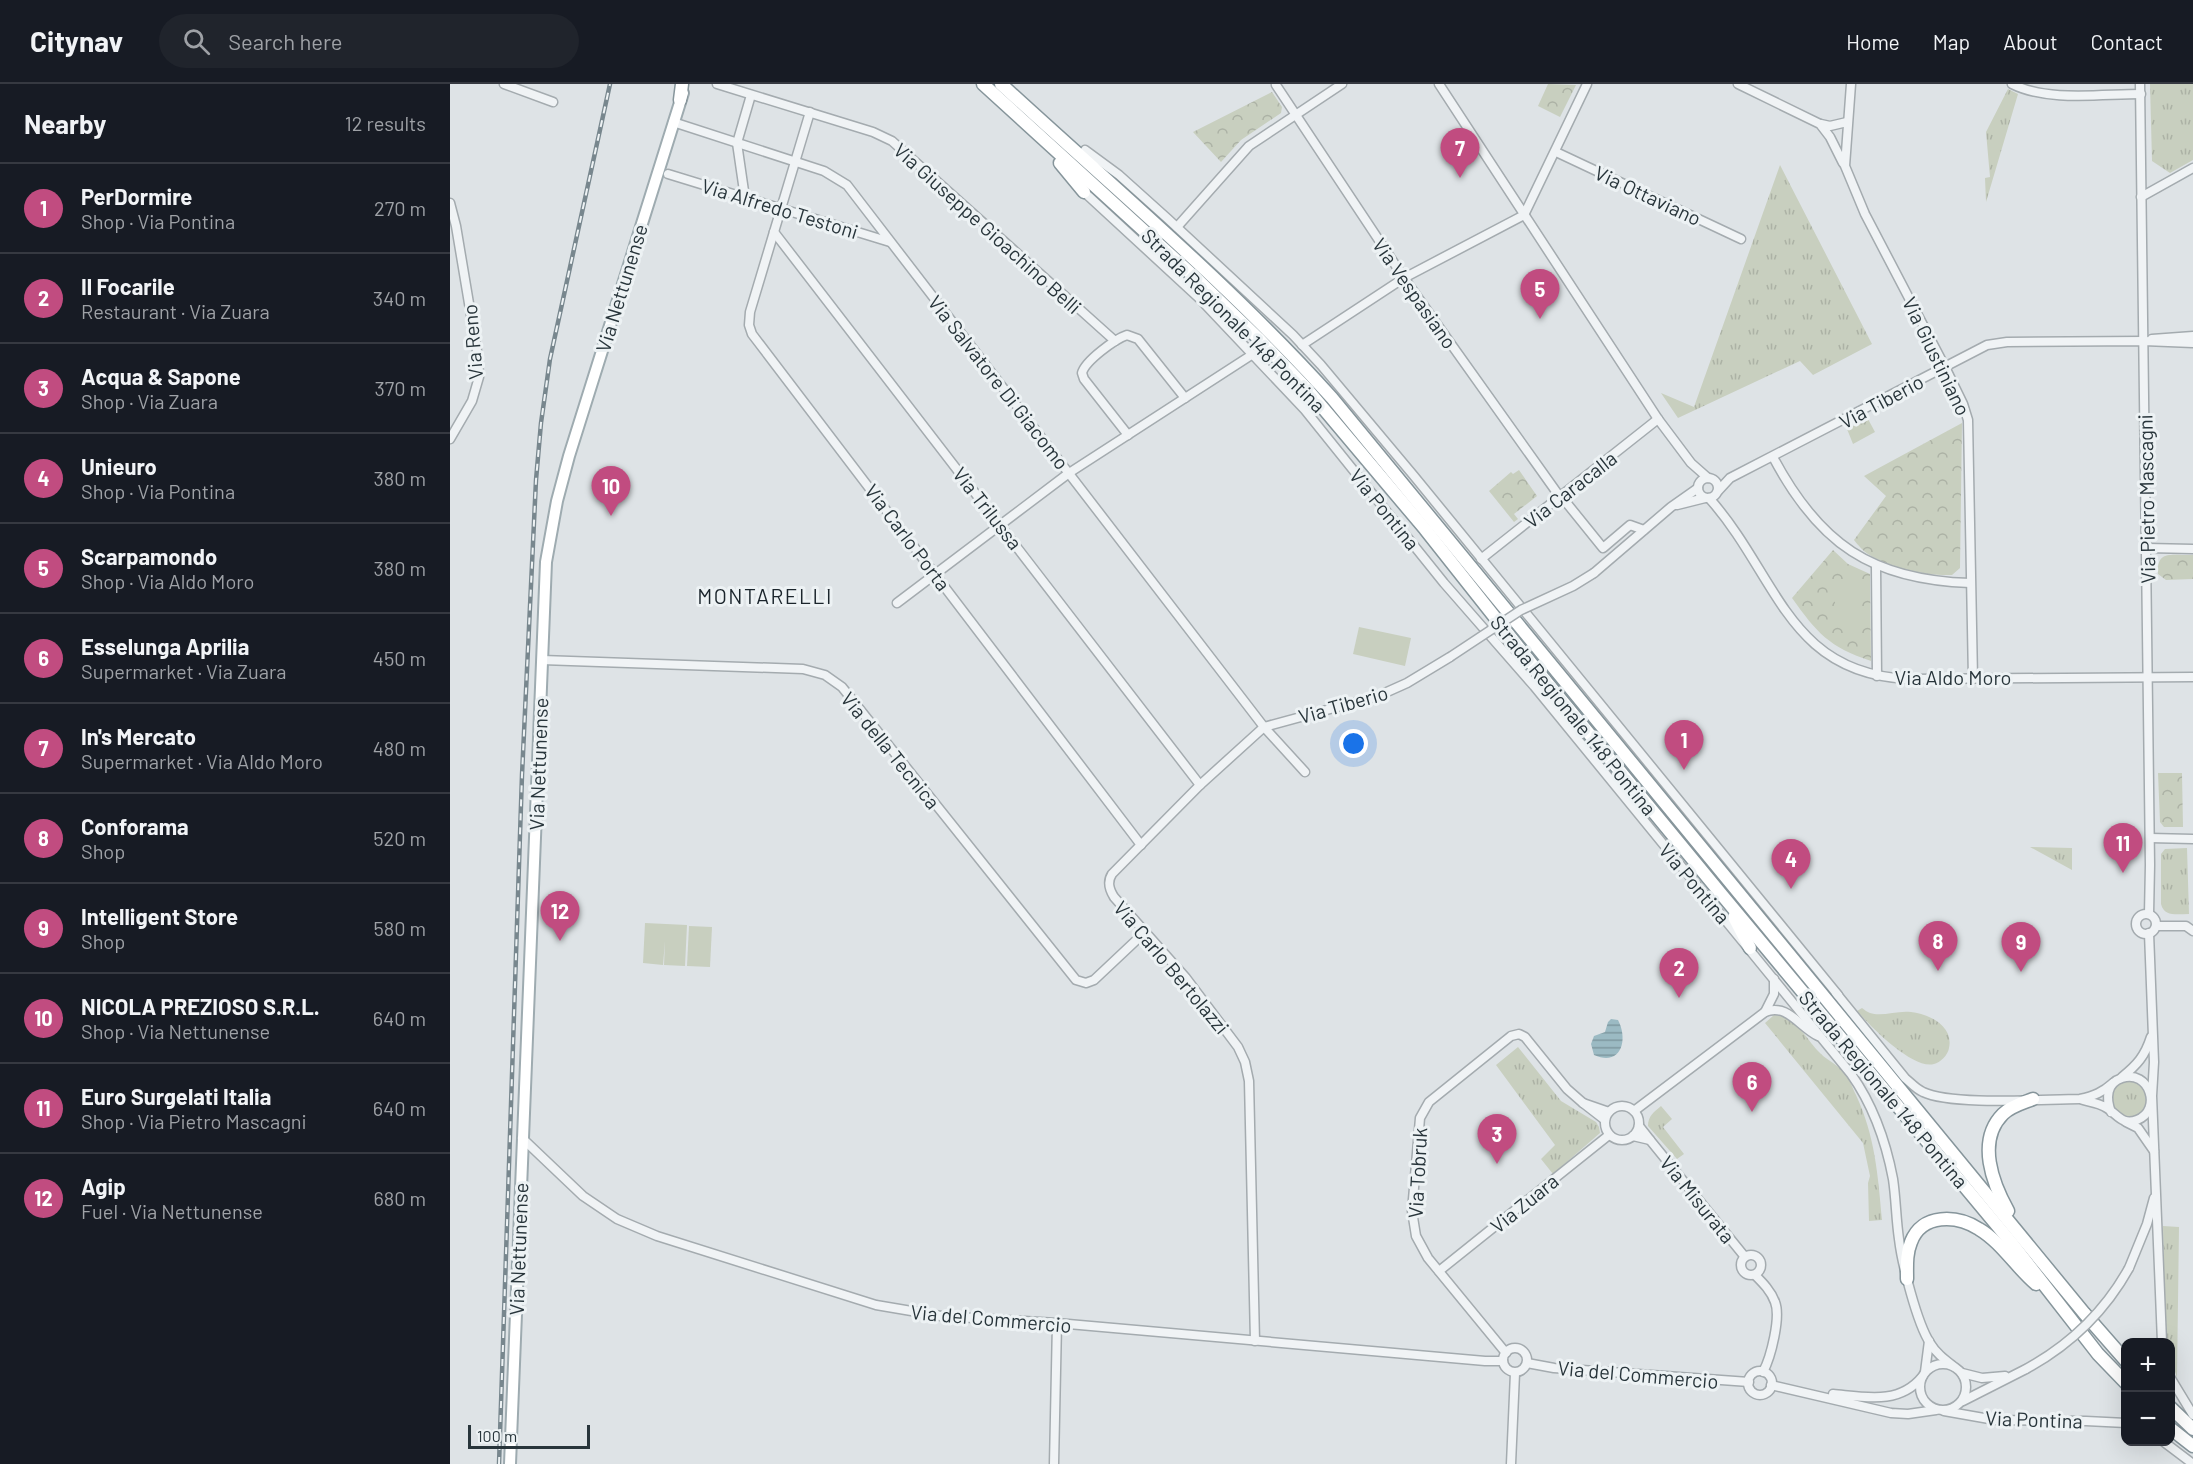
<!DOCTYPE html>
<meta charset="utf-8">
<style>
:root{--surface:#171b24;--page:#20242c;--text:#f1f3f6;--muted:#9ea1a6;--line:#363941;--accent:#c14c80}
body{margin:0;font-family:Barlow,sans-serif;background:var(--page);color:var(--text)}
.controls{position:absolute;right:18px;bottom:18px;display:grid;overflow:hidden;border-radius:12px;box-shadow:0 6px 24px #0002}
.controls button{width:54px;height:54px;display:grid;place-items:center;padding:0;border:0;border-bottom:2px solid var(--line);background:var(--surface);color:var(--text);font:30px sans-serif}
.scale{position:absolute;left:18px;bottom:15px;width:122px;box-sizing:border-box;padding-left:6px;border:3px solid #28353b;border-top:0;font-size:16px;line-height:21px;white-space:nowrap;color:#28353b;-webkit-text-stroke:4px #edf2f4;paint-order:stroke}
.you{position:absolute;left:904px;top:660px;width:21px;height:21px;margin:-15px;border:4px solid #fff;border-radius:50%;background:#1a73e8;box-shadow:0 0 0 9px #1a73e833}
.badge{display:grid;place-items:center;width:39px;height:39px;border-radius:50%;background:var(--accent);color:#fff;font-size:20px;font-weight:700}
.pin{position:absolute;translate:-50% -50px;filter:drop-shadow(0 2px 3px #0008)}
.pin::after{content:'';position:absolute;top:32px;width:21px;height:18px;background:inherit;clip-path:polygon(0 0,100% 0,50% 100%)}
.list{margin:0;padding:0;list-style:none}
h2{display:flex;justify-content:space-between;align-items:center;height:78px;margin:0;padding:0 24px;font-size:26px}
h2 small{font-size:20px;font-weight:400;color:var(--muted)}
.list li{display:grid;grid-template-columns:39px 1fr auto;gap:18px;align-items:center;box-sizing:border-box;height:90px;padding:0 24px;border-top:2px solid var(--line)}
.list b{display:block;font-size:22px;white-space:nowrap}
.list p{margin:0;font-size:20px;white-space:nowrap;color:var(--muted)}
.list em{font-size:20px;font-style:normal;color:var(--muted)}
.icon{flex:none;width:33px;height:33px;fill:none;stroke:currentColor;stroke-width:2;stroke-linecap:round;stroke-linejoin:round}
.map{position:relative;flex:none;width:1743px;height:1380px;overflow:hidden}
header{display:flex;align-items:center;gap:36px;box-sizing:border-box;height:84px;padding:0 30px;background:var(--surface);border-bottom:2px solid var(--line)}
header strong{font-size:28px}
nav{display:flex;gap:33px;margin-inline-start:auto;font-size:21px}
.search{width:420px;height:54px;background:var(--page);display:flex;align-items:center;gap:15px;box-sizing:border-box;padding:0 21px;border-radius:33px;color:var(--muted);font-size:22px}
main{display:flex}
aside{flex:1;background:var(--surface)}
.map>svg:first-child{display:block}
</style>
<header>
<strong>Citynav</strong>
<div class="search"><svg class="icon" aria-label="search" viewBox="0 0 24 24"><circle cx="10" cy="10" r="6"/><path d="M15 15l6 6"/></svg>Search here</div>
<nav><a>Home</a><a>Map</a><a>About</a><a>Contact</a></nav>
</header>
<main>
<aside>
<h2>Nearby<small>12 results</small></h2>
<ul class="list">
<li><span class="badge">1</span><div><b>PerDormire</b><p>Shop · Via Pontina</p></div><em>270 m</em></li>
<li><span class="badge">2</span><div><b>Il Focarile</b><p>Restaurant · Via Zuara</p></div><em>340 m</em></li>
<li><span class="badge">3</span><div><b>Acqua &amp; Sapone</b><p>Shop · Via Zuara</p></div><em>370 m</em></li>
<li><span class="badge">4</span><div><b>Unieuro</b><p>Shop · Via Pontina</p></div><em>380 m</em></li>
<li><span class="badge">5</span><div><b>Scarpamondo</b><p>Shop · Via Aldo Moro</p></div><em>380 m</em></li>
<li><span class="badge">6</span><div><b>Esselunga Aprilia</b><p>Supermarket · Via Zuara</p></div><em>450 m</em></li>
<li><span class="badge">7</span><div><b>In's Mercato</b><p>Supermarket · Via Aldo Moro</p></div><em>480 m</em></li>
<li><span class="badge">8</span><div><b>Conforama</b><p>Shop</p></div><em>520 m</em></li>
<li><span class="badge">9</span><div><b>Intelligent Store</b><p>Shop</p></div><em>580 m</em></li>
<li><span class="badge">10</span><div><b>NICOLA PREZIOSO S.R.L.</b><p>Shop · Via Nettunense</p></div><em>640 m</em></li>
<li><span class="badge">11</span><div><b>Euro Surgelati Italia</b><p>Shop · Via Pietro Mascagni</p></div><em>640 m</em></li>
<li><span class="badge">12</span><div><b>Agip</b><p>Fuel · Via Nettunense</p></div><em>680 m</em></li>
</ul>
</aside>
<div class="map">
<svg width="1743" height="1380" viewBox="0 0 1743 1380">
<defs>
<pattern id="grass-tufts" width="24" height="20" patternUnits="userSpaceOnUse" patternTransform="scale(1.5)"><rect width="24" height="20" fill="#c8cfbf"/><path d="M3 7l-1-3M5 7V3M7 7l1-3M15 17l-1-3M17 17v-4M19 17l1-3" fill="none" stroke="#acb2a5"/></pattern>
<pattern id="park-crowns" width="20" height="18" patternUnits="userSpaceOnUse" patternTransform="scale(1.5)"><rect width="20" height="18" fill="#c8cfbf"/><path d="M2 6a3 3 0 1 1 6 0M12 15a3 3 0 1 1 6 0" fill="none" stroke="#acb2a5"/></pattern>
<pattern id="water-rules" width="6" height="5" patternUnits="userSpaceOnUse" patternTransform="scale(1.5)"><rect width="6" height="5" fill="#9bbac3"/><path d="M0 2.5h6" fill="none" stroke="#7e98a0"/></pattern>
</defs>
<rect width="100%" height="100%" fill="#dee3e6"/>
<g fill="url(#grass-tufts)">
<polygon points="1700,0 1743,0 1743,76 1720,89 1702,77"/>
<polygon points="1558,5 1568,10 1536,118 1535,94 1540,93 1536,48"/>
<polygon points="1330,81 1422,260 1363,291 1350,277 1228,334 1211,309 1244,323"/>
<polygon points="1418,335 1425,348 1403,360 1397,345"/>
<polygon points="1580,763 1622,764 1622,786"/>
<path d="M1737,764L1739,830C1727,830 1714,833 1711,820V770L1715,765Z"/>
<path d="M1412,924C1415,926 1417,928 1420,929C1432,933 1448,926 1461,928C1479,930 1504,942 1499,964C1498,971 1490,979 1484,980C1463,986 1420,942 1407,927Z"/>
<path d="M1324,931C1346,932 1354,952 1368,967C1375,975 1385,979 1393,987C1399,993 1402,1003 1406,1011C1425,1052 1428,1091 1432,1136L1419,1137L1418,1099L1420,1092L1413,1059L1315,939Z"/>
<polygon points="1068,963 1111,1017 1146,1038 1149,1043 1150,1049 1103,1090 1091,1075 1105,1061 1046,981"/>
<circle cx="1679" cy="1015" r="18"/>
<path d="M1211,1022L1222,1035L1213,1043L1234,1070L1227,1075L1198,1042C1198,1032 1204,1028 1211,1022Z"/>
<polygon points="1713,1142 1729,1143 1727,1294 1721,1275 1720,1258 1715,1258"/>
</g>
<g fill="url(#park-crowns)">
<polygon points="1098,0 1126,1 1110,33 1088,22"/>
<polygon points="822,8 832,23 831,29 791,56 771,78 743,48"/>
<path d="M1512,339L1510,484L1502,491C1476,492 1440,484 1418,470C1413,467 1408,461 1404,456L1436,412L1414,392Z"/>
<polygon points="1069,386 1087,412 1064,430 1068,435 1064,438 1039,407 1061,388 1063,390"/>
<path d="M1383,466L1398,480L1420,490L1421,577C1379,563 1367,549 1342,514Z"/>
<path d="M1743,471V495L1716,496L1708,490C1706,465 1723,472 1743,471Z"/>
<polygon points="1708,689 1732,689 1733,743 1714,743 1710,738"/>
</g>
<g fill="#c8cfbf">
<rect x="1385" y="501" width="27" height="39"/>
<polygon points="909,543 961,554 955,582 903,570"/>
<polygon points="195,839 237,841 235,882 214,881 215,857 213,881 193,879"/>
<polygon points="239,842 262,843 260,883 237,882"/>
</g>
<path fill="url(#water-rules)" d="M1161,935L1168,936C1179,957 1170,983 1144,971L1141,960L1144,952L1155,948L1158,938Z"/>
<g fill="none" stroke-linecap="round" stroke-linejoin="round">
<defs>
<g id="minor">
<polyline points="54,0 103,18"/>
<polyline points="267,0 423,48 442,57 665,257"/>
<polyline points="989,0 1208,335 1241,379 1258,394"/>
<polyline points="1288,0 1370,40 1380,53 1393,79"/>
<polyline points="1401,0 1395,82 1415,130 1495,283 1513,320 1518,336 1523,595"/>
<path d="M1562,0C1598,18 1651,10 1691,10"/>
<polyline points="1690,0 1700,781 1699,830"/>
<polyline points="826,1 954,194 1110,413"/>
<polyline points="360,28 300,228 299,241 302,250 691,761"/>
<polyline points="223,38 374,87 397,101 814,643 855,688"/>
<polyline points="1371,40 1380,42 1397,38"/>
<polyline points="635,66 669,91 718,135 843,251 871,281 964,392 1388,911"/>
<polyline points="1106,68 1291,155"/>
<polyline points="218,90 440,158"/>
<path d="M634,108L750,215L855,326L994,499L1084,602L1401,990C1423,1021 1436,1058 1443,1095C1446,1115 1446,1135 1449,1155C1452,1180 1467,1239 1480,1259C1486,1269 1494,1275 1503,1282"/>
<polyline points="1691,113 1743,84"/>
<polyline points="295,114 287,59 301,11"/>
<polyline points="0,119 6,142 28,273 29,293 22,317 0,355"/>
<polyline points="727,143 799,62 892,0"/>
<polyline points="324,148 750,701"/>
<polyline points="1702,255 1743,252"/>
<polyline points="852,261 954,194 1074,131 1137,0"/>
<path d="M678,351L634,295L632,289C635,277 665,255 677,251L688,255L735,314"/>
<path d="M1323,373C1369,460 1422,496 1520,499"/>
<circle cx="1258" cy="404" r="10"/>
<polyline points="1268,407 1280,394 1537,261 1557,258 1694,257 1743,259"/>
<polyline points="1111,412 1153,464 1180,441 1194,446"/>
<path d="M1259,414C1328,491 1337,590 1459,595L1743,593"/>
<polyline points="1227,421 1255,414"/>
<polyline points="1697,464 1743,465"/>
<polyline points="1031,475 1208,335"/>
<polyline points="1426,482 1427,592"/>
<polyline points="1144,489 1221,423 1248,404"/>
<polyline points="447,519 619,389 803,270"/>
<polyline points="92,576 353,585 375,591 392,603 626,896 636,899 644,896 695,848"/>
<polyline points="1700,754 1743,755"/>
<circle cx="1696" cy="840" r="10"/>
<polyline points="1706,842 1736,842 1743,847"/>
<polyline points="1699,849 1704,978 1702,1012 1712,1258"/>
<path d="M1324,895V910L1315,928C1338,919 1349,943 1368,952"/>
<path d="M1386,909L1455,994C1461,999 1466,1005 1473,1008C1502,1022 1594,1015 1630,1015C1644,1012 1653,1008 1663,999"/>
<path d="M1672,993C1687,981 1695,972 1701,953"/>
<path d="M1633,1016C1640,1018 1649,1019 1655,1023C1667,1029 1671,1042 1687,1036C1713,1026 1699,985 1672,994C1656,999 1656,1015 1661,1028"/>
<circle cx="1172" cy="1039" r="17"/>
<polyline points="1184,1027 1315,928"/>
<polyline points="1155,1036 1133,1019 1159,1028"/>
<polyline points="1676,1038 1688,1044 1704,1067"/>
<polyline points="1183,1052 1200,1056 1189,1042"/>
<polyline points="72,1054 133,1112 167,1135 207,1152 426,1221 491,1232 607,1239 1035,1277 1053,1277"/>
<polyline points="1200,1056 1295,1173"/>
<circle cx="1301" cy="1181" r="10"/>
<polyline points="1679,1184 1697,1140 1704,1114"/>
<polyline points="989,1187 1159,1051"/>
<path d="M1305,1191C1313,1199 1321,1207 1325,1218C1331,1233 1321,1273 1313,1288"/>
<path d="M805,1257L799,997L795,978L788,963L736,894L664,813C659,805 657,798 662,790L750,701L814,643L928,612L957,599L1000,573"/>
<circle cx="1065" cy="1276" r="12"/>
<polyline points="1056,1269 978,1174 966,1152 962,1127 970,1034 979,1018 1061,952 1069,950 1075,953 1117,1005 1133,1019"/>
<polyline points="1077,1279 1104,1284 1299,1298"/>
<circle cx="1493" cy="1303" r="23"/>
<circle cx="1310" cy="1299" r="12"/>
<polyline points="1475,1288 1479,1257"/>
<polyline points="1512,1289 1532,1294 1555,1292"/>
<polyline points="1720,1293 1743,1331"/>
<polyline points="1321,1301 1441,1329 1458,1330 1486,1326"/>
<path d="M1383,1310C1415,1313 1449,1321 1472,1293"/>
<polyline points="1513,1317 1576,1285"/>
<polyline points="1494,1327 1545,1336 1636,1337 1676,1339"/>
<polyline points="1714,1358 1743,1380"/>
<polyline points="604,1380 607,1239"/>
<polyline points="1061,1380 1065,1289"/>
</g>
<polyline id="major" points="60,1380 96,478 107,417 119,372 233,9"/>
<g id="highway">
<polyline points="533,0 749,197 808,254 857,305 975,445 1085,584 1272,811 1560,1157 1648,1270 1676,1299"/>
<path d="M551,0C663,103 780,201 882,314L1634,1229L1676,1277"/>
<polyline points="230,16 232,0"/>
<polyline points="610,79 634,108"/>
<polyline points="1284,833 1300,864"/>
<path d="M1558,1127C1543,1100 1526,1057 1553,1030C1561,1022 1573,1019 1583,1015"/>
<path d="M1457,1195C1457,1182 1456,1170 1461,1158C1472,1129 1507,1131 1529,1145C1551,1158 1566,1183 1586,1200"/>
<polyline points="1720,1323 1743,1345"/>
<polyline points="1720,1344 1743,1362"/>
</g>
</defs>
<use href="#minor" stroke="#a4abaf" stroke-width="11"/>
<use href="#major" stroke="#9eabb0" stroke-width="14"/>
<use href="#highway" stroke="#86959b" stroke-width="15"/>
<use href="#minor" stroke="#f0f3f5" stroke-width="8"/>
<use href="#major" stroke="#fff" stroke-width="10"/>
<use href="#highway" stroke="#fff" stroke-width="12"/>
<defs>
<polyline id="rail" points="49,1380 72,691 86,396 91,339 100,275 160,0"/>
</defs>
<use href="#rail" stroke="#78878e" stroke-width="4.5"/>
<use href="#rail" stroke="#edf2f4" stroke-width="2" stroke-dasharray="7" stroke-linecap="butt"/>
<defs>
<g id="minor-bridge">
<polyline points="1000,573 1071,526 1123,502 1144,489"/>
<path d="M1576,1285C1620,1261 1654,1229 1679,1184"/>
</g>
</defs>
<use href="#minor-bridge" stroke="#a4abaf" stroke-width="11" stroke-linecap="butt"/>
<use href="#minor-bridge" stroke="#f0f3f5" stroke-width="8"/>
</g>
<g text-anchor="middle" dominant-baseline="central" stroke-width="6" stroke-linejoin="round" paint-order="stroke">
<g font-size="20" fill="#28353b" stroke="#edf2f4">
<text transform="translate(1198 111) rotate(25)">Via Ottaviano</text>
<text transform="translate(330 124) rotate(17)">Via Alfredo Testoni</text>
<text transform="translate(538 144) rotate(42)">Via Giuseppe Gioachino Belli</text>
<text transform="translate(171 204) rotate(-73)">Via Nettunense</text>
<text transform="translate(965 209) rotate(55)">Via Vespasiano</text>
<text transform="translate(784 236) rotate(45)">Strada Regionale 148 Pontina</text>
<text transform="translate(22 258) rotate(-95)">Via Reno</text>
<text transform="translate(1487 272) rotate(64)">Via Giustiniano</text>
<text transform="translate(549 298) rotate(52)">Via Salvatore Di Giacomo</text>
<text transform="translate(1431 317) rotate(-28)">Via Tiberio</text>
<text transform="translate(1120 405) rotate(-38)">Via Caracalla</text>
<text transform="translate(1696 415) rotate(-91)">Via Pietro Mascagni</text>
<text transform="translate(538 424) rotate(52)">Via Trilussa</text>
<text transform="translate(935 425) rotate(51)">Via Pontina</text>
<text transform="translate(458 453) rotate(53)">Via Carlo Porta</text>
<text x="1503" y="593">Via Aldo Moro</text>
<text transform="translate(893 620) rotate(-16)">Via Tiberio</text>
<text transform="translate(1124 631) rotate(51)">Strada Regionale 148 Pontina</text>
<text transform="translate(441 666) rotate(51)">Via della Tecnica</text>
<text transform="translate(88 680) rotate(-88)">Via Nettunense</text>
<text transform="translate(1245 799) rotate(50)">Via Pontina</text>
<text transform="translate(722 883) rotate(50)">Via Carlo Bertolazzi</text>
<text transform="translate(1434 1005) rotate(50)">Strada Regionale 148 Pontina</text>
<text transform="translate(967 1089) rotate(-87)">Via Tobruk</text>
<text transform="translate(1248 1115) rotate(51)">Via Misurata</text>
<text transform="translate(1074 1119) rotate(-39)">Via Zuara</text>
<text transform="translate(68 1165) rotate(-88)">Via Nettunense</text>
<text transform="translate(541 1234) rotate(5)">Via del Commercio</text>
<text transform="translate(1188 1290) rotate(5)">Via del Commercio</text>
<text transform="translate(1584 1335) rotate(2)">Via Pontina</text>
</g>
<g font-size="21" letter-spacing="1.5" fill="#1b252c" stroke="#edf2f4">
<text x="315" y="511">MONTARELLI</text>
</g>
</g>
</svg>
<div class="controls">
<button>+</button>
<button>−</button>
</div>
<div class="scale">100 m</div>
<div class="you"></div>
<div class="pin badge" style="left:1234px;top:686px">1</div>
<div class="pin badge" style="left:1229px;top:914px">2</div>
<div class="pin badge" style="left:1047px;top:1080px">3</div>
<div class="pin badge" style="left:1341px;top:805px">4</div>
<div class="pin badge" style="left:1090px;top:235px">5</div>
<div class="pin badge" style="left:1302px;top:1028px">6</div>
<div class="pin badge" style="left:1010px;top:94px">7</div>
<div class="pin badge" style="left:1488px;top:887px">8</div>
<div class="pin badge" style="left:1571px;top:888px">9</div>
<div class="pin badge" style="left:161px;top:432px">10</div>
<div class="pin badge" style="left:1673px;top:789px">11</div>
<div class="pin badge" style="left:110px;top:857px">12</div>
</div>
</main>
